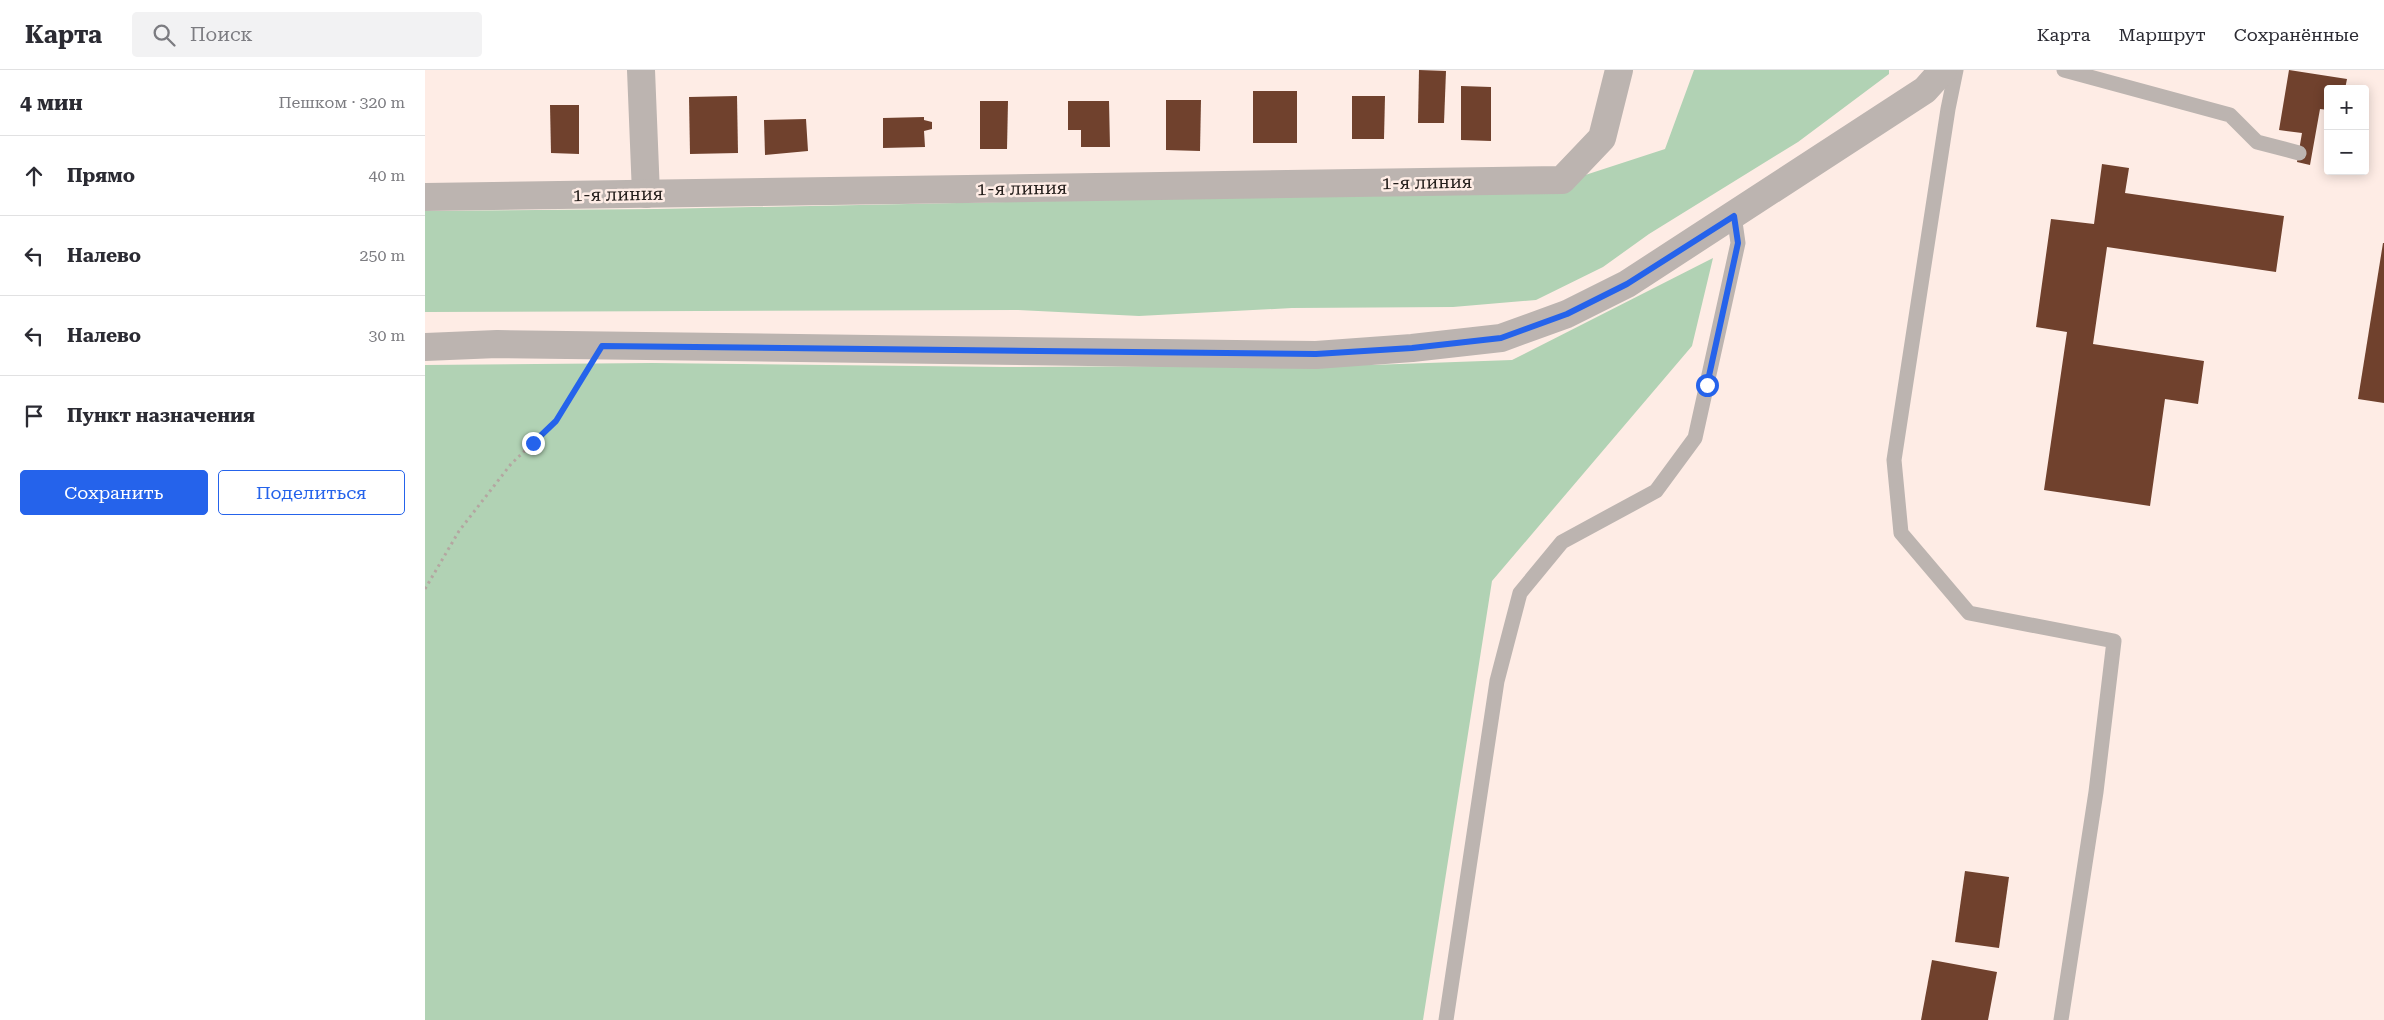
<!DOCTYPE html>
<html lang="ru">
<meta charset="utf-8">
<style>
:root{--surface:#fff;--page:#f2f2f3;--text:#2b2b33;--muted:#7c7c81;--line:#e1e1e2;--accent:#2563eb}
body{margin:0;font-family:"Roboto Serif",serif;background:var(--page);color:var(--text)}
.controls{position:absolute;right:15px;top:15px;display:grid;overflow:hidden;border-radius:5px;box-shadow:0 2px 12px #0003}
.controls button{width:45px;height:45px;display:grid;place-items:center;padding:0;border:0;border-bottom:1px solid var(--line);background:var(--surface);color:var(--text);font:25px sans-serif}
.stop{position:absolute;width:15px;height:15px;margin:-11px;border:4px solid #2563eb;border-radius:50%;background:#fff}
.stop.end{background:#2563eb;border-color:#fff;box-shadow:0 1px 5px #0008}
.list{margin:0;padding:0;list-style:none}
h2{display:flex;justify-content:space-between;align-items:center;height:65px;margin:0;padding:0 20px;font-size:21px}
h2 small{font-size:16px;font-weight:400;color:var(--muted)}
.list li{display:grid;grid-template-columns:32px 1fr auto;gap:15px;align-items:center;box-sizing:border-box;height:80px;padding:0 20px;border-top:1px solid var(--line)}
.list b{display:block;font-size:19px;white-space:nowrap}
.list em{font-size:16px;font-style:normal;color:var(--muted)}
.actions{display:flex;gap:10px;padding:15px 20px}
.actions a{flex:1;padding:11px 0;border:1px solid var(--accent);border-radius:5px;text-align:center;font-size:18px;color:var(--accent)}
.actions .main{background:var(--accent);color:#fff}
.icon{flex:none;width:28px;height:28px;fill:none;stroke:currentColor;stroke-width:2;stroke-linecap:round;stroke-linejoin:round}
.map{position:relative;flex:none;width:1959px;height:950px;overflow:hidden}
header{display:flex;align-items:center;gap:30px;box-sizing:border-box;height:70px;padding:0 25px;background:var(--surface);border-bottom:1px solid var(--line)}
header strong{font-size:24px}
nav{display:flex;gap:28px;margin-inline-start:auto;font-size:18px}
.search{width:350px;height:45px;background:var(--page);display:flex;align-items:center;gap:12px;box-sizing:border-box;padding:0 18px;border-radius:5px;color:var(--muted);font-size:19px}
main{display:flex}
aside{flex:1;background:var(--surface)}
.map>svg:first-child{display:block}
</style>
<header>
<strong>Карта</strong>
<div class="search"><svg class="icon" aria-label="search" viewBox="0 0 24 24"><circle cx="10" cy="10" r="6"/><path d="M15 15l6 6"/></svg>Поиск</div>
<nav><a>Карта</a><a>Маршрут</a><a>Сохранённые</a></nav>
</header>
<main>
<aside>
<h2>4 мин<small>Пешком · 320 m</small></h2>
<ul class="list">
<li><svg class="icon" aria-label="ahead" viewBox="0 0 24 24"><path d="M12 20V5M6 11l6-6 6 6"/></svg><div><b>Прямо</b></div><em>40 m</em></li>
<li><svg class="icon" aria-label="left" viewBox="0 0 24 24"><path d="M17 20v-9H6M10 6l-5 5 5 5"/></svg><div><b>Налево</b></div><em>250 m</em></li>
<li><svg class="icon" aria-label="left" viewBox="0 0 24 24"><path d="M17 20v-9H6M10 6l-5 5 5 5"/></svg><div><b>Налево</b></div><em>30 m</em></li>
<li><svg class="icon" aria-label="arrive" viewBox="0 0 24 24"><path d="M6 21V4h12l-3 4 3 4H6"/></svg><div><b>Пункт назначения</b></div></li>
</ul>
<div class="actions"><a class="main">Сохранить</a><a>Поделиться</a></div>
</aside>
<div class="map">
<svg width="1959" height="950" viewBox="0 0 1959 950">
<rect width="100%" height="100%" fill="#feece5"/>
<g fill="#b1d2b4">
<polygon points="1269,0 1464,0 1464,4 1373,72 1224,164 1178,197 1111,230 1028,237 867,238 714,246 593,240 0,242 0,141 232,139 1123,121 1148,109 1240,79"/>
<polygon points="1288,188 1267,276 1067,511 998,950 0,950 0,295 227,293 578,297 946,295 1087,290"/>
</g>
<g fill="#70412d">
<polygon points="994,0 1021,1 1019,53 993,53"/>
<polygon points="1864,0 1922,9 1920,19 1903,19 1903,40 1895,39 1885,95 1872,92 1877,63 1854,60"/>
<polygon points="1036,16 1066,17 1066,71 1036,70"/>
<rect x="828" y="21" width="44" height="52"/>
<polygon points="312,26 313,83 265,84 264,27"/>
<polygon points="927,26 960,26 959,69 927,69"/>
<polygon points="741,30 776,30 775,81 741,80"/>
<polygon points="555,31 583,31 582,79 555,79"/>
<polygon points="643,31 684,31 685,77 656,77 656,60 643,60"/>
<polygon points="125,35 154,35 154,84 126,83"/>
<polygon points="499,47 499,50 507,52 507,59 499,61 500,77 458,78 458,48"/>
<polygon points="381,49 383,81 340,85 339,50"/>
<polygon points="1677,94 1704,98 1700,123 1859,146 1851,202 1682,177 1668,274 1779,291 1773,334 1740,329 1725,436 1619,420 1642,262 1611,257 1626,149 1669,154"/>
<polygon points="1958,173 1959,173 1959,333 1933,329"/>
<polygon points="1540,801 1584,807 1574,878 1530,872"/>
<polygon points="1507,890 1572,902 1563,950 1496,950"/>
</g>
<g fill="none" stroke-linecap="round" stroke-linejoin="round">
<polyline stroke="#b4a6a1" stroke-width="3" stroke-dasharray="2.5 4" stroke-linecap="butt" points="0,519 34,461 86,394 131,351 159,306"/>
<g stroke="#bcb4b0" stroke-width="15">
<polyline points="1531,0 1523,39 1469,390 1476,463 1544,543 1689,571 1671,722 1636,950"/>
<polyline points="1639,0 1805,45 1832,72 1874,83"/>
<polyline points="1021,950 1072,611 1095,523 1137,472 1231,421 1270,368 1313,173 1309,145"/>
</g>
<g stroke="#bcb4b0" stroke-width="28">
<polyline points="216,0 221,124"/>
<polyline points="0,127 1137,110 1177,68 1194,0"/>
<polyline points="0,277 72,274 891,285 987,278 1076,268 1142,244 1202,214 1500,20 1518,0"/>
</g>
</g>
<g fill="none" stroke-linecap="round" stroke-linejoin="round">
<polyline stroke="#2563eb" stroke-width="6" points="108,373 131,351 177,276 891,284 987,278 1076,268 1142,244 1202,214 1309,146 1313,173 1282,315"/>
</g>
<g text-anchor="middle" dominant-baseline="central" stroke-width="5" stroke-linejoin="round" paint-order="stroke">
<g font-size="18" fill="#241e1b" stroke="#feece5">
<text transform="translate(1002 112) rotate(-1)">1-я линия</text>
<text transform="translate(597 118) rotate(-1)">1-я линия</text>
<text transform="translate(193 124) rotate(-1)">1-я линия</text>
</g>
</g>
</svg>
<div class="controls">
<button>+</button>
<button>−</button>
</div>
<div class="stop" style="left:1282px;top:315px"></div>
<div class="stop end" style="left:108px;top:373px"></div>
</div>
</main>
